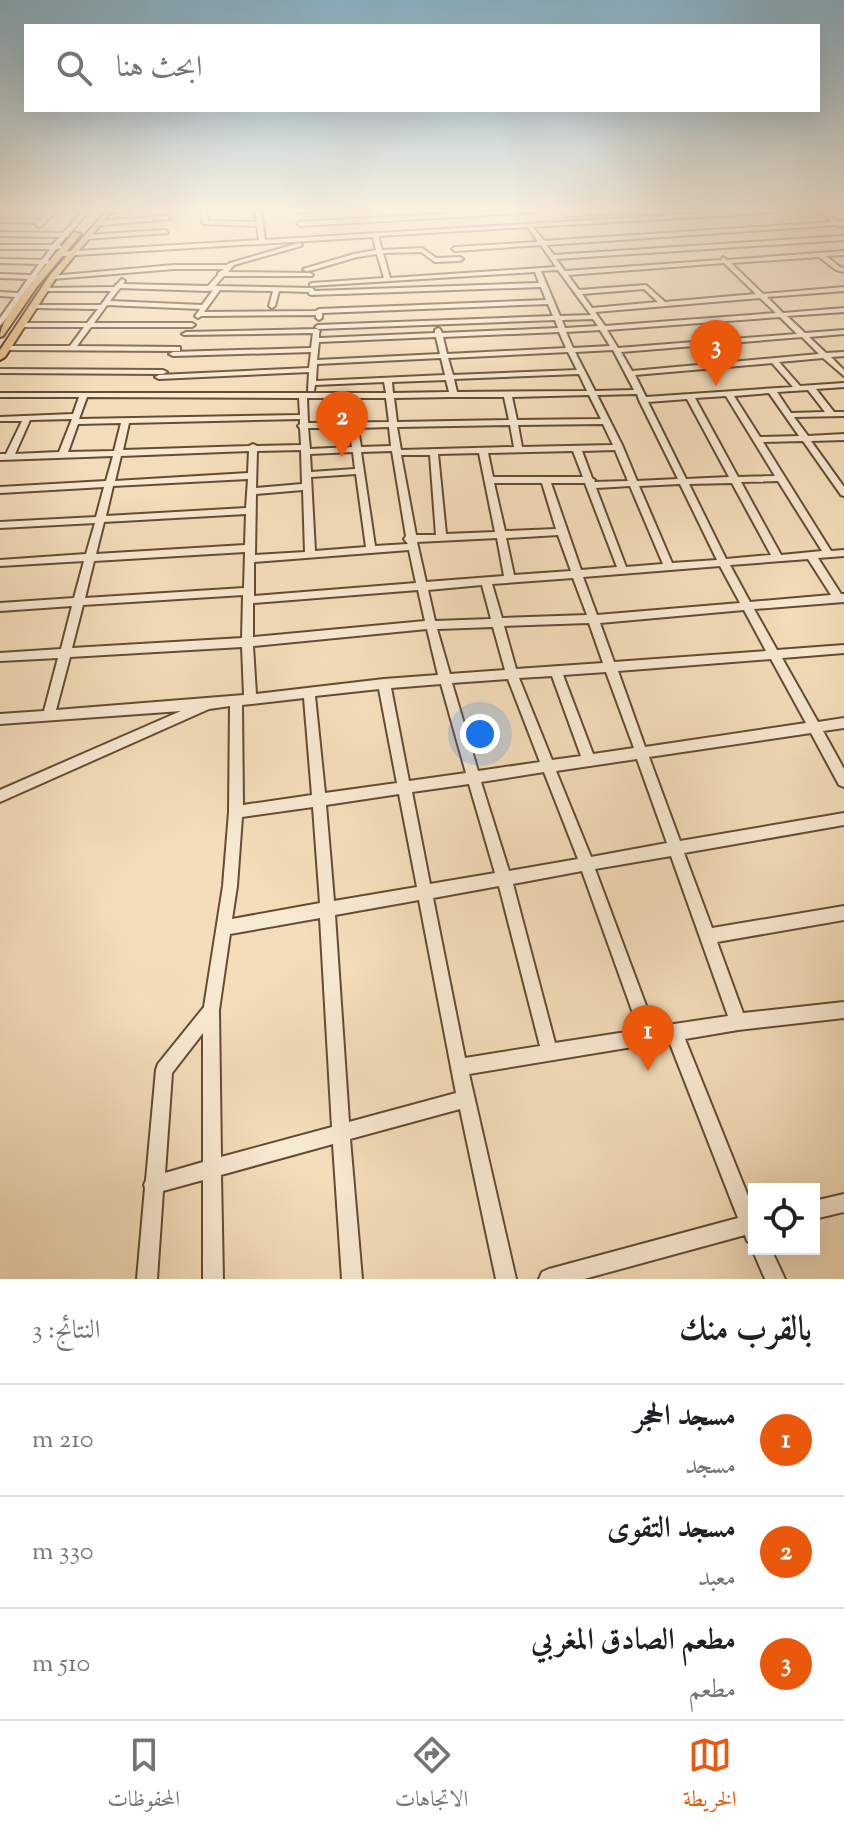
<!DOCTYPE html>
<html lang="ar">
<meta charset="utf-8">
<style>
:root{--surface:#fff;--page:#f6f6f6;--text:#202124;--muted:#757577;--line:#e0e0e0;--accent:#ea580c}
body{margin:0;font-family:"Sorts Mill Goudy",Amiri,serif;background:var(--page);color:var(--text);direction:rtl}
.controls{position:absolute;right:24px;bottom:24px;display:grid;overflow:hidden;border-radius:0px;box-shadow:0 8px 32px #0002}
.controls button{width:72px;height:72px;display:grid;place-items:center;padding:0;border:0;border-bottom:2px solid var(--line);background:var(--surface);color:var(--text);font:40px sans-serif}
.you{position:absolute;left:480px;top:734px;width:28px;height:28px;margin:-20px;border:6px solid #fff;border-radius:50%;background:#1a73e8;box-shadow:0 0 0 12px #1a73e833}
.badge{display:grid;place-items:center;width:52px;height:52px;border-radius:50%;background:var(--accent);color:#fff;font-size:26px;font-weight:700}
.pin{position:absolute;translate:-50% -66px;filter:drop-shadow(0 2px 4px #0008)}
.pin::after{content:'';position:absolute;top:42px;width:28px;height:24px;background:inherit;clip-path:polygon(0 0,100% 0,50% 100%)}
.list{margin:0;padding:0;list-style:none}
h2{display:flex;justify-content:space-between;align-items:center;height:104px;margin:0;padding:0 32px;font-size:34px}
h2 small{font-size:26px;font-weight:400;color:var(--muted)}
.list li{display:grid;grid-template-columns:52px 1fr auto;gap:24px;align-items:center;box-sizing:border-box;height:112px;padding:0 32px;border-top:2px solid var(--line)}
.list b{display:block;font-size:30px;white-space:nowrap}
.list p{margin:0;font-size:26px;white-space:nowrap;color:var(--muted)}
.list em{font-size:26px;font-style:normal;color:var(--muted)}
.icon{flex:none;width:44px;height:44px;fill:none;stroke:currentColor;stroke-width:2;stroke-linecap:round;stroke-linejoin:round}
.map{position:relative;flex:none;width:844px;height:1279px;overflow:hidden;direction:ltr}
.search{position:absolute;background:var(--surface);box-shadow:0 8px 32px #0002;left:24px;right:24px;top:24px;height:88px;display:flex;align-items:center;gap:20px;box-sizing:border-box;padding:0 28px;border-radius:0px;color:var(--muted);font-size:30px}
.sheet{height:440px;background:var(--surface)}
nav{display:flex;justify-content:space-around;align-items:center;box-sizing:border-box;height:112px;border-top:2px solid var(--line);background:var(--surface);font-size:22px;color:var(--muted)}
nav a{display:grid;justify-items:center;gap:4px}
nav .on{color:var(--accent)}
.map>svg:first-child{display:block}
</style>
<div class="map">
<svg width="844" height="1279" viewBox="0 0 844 1279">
<rect width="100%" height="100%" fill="#f4ddba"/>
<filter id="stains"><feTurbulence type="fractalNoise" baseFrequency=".0025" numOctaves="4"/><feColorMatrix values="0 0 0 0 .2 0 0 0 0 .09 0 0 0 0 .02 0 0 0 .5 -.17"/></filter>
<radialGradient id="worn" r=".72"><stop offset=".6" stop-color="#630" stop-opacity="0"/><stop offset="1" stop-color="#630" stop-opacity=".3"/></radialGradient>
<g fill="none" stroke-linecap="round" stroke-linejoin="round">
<defs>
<g id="minor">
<polygon points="51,210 57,210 45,223 39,227 36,225 37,223 0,222 0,218 41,220"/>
<polygon points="84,210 90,210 69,234 69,236 66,237 59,245 61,246 61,248 56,249 48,260 50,262 49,263 45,264 37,275 41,276 41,278 35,279 24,293 25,296 22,297 2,324 0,325 0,318 15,297 0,296 0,292 18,293 28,279 0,278 0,274 31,275 39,264 0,263 0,259 42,260 50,249 0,249 0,245 52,245 60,237 0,236 0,232 63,233"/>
<polygon points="109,210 133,210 107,213"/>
<polygon points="166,210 184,210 181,212"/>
<path d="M201,210H207L208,221L257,222L255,210H261L265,240L757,210H782L779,212L533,227L544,241L833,222L818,210H824L839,222L844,221V225L840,227L837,225L546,245L554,255L844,236V240L556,259L565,271L721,260L723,257L727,260L844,251V255L826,256L840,267L844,268V272L836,270L819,257L731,263L763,294L844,287V291L767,297L783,313L844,308V312L787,316L805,333L844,330V334L809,337L826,353L844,352V356L831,357L844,370V376L823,358L779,362L800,386L844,383V387L816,389L834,412H844V416L794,417L808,436L844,434V440L811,441L844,487V496L841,495L803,441L763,442L831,551L844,550V556L818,558L841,594H844V602L754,609L777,650L844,645V653L782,658L818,722L844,718V728L823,731L844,769V787L839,785L811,733L649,757L680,841L844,813V825L684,853L712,928L844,906V920L717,942L743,1013L844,1002V1018L738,1030L685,1039L754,1211V1249H771L785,1279H765L752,1249L754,1243L747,1241L745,1235L584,1279H539L542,1272L549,1269L738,1218L669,1041L469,1074L516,1279H496L460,1109L350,1139L362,1279H342L333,1144L221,1175L223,1279H203V1180L163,1191L157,1279H137L145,1188L144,1185L146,1180L156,1070L158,1064L204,1007L223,886L229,812L230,706L209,709L0,802V790L181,711L0,724V714L44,711L58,658L0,661V653L61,649L72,606L0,611V603L74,598L84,561L0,566V560L86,554L95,523L0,528V522L96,517L104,487L0,493V487L106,481L113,456L0,460V454H6L22,421H0V417L73,414L79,397H0V393H386L384,382L315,385L314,391H308L309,372L159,379L155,377L159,375L309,368L311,352L173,356L169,354L173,352L311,348L313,333L184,335L182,334L186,332L317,329L320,331L319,333V338L435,333V330L438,328L440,329L442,333L558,328L555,320L318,329L315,327L318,325L553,316L548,304L322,313V318L319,320L316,318V315L201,316L198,318L195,316L200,309L107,305L94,323H192L195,325L192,327H91L77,346L180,347V351H177L2,350L1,348L5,346H70L84,327H21L18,325L21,323H87L98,309L32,308L30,307V305H101L111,291H44L41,289L42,288L114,287L122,279L125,281L123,284L208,286L218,275V273L224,269H174L53,279L51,278V276L174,265H227L230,263L299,243L302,245L301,246L234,265L228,272L310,273L313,275L312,276H224L215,286L312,288L315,291L539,283L535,272L310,286V284L312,283L384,278L377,254L357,257L313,270L306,271L303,269L354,254L376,250L373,237L60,256L57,254L60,252L259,240L257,226L203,224ZM528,227L538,242L455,247L452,249L455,251L541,245L556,267L390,278L383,253L421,252L435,262L460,261L463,259L460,257L436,258L422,248L382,250L378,236ZM724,263L756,294L665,302L646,285L579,290L568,275ZM558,270L588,311L591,315L560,316L541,271ZM541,287L546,300L319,309L316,311L204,312L220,290L273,291L269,306L272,308L275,306L279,291L309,292V294L311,295ZM120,288L209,291L213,290L202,305L110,301ZM644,289L658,302L592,308L582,294ZM760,298L776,313L605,326L595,312ZM780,317L797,334L618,348L607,330ZM593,319L598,326L565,328L562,320ZM600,330L610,346L573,348L566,332ZM559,332L566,348L447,354L443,337ZM436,337L440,354L317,360L319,342ZM802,337L819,354L632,371L621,352ZM613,350L634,390L595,391L575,352ZM568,352L577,370L453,375L448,358ZM441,358L445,375L316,381L317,364ZM772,363L793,387L646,397L635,375ZM579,374L587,391L457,392L454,379ZM446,380L449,392L393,393L392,382ZM808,390L825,412L791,413L777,392ZM769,393L799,436L760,437L734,396ZM637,394L639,400L678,479L637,481L623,447L597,395ZM589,395L601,419L517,420L512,397ZM726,396L775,476L738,477L695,398ZM87,397L299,398L300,415L79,419ZM451,397H504L509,420L397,422L394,398ZM307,398H386L389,422L308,423ZM687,399L729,477L686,479L648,402ZM72,419L59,452L15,454L30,420ZM300,419V424L298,426L300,428L301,445L257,446L253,444L249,446L123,450L129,423ZM121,423L114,451L68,452L78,424ZM603,424L613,445L522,447L518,425ZM510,425L514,447L401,450L397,427ZM389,427L391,446L361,447L358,428ZM308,428H349L352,447L310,449ZM301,450L302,484L256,488L257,451ZM615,450L628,481L594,482L595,480L592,478L582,451ZM249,451L248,473L115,481L121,456ZM392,451L406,536L404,539L408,544L375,546L361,452ZM573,451L583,477H493L488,453ZM353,452L355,469L311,472L310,454ZM479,453L495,532L446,534L438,454ZM401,455H430L436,535H416ZM356,474L366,547L315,551L311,477ZM248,479L246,508L106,516L113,486ZM778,481L822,551L781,555L741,482ZM494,483H542L556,529L505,531ZM551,483H585L617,567L581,570ZM732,483L771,555L726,559L689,484ZM680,484L717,560L672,563L639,486ZM630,486L663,564L626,567L596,488ZM303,490L305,552L255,555L256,494ZM246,514L245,545L96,554L104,522ZM558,535L571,571L514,575L506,538ZM497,538L504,576L426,582L417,542ZM409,550L416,583L254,596V562ZM245,552L244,588L85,598L94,561ZM808,559L831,595L750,602L730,565ZM720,566L740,603L597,615L583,577ZM573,578L587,615L502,618L492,584ZM482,585L491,619L435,621L428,590ZM418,590L425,621L253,637V603ZM243,595L242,638L72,648L83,605ZM744,610L766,651L614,662L600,623ZM589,623L603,663L516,669L504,626ZM493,627L505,670L450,674L437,629ZM427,629L438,675L384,679L256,694L253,646ZM242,647L244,695L56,710L70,657ZM771,659L806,723L645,747L618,671ZM606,672L634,748L593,754L563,675ZM552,676L581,756L552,760L519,678ZM508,679L540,762L478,771L452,683ZM441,684L466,773L409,781L391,688ZM379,689L397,783L325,793L315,696ZM304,698L312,795L243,805L242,705ZM637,759L667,843L591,857L556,771ZM544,772L578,859L509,871L481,782ZM469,784L495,873L430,884L412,792ZM399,794L417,887L334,901L326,805ZM313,807L320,903L232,919L237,886L242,817ZM671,856L728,1016L654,1027L595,869ZM582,871L639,1030L555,1043L513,884ZM499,886L540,1046L465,1058L433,898ZM419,900L456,1093L349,1122L335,915ZM320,918L332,1127L221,1157L219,1010L230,934ZM203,1033V1162L165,1173L172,1073Z"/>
<polygon points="299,210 332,210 297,213"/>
<polygon points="515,210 541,210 538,212 300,226 297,224 300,222"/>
<polygon points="612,210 639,210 636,212 566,216 563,214 566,212"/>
<polygon points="168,216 170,219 99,225 96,223 99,221"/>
<polygon points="166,230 168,233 86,239 83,237 86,235"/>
<polygon points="0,369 163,370 167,372 163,374 0,373"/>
<polygon points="844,1194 844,1212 814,1219 814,1201"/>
</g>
<g id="major">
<polygon points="107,210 113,210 56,278 5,357 0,360 0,350 50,275"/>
<path d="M74,232L81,234L36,288L3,336L0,337C0,313 57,253 74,232Z"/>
</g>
</defs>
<use href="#minor" stroke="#654c33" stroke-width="4"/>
<use href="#major" stroke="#351b06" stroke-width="4"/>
<use href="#minor" fill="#f8e9d2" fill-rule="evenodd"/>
<use href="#major" fill="#eabe7d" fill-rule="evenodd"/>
</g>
<linearGradient id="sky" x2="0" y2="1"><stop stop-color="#8ab8cf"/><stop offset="0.54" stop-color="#faf0e0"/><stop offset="1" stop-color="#faf0e0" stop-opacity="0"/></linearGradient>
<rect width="844" height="389" fill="url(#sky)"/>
<rect width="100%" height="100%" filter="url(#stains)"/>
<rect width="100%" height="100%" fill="url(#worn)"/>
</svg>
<div class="controls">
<button><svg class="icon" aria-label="locate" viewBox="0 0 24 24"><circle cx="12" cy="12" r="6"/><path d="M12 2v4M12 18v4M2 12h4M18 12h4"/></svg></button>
</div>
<div class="you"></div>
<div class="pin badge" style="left:648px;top:1071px">1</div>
<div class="pin badge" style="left:342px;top:457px">2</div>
<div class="pin badge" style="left:716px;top:386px">3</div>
<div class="search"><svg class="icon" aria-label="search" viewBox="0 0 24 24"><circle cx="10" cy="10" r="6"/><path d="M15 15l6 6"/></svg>ابحث هنا</div>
</div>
<section class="sheet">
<h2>بالقرب منك<small>النتائج: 3</small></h2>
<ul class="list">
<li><span class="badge">1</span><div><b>مسجد الحجر</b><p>مسجد</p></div><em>210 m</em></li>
<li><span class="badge">2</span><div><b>مسجد التقوى</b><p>معبد</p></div><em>330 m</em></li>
<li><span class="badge">3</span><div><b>مطعم الصادق المغربي</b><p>مطعم</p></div><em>510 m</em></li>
</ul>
</section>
<nav>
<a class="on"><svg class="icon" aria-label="map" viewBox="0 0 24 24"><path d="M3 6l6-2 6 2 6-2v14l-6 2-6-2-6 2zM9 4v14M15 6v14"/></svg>الخريطة</a>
<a><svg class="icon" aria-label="directions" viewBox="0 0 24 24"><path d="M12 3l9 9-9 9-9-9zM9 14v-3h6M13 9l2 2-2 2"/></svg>الاتجاهات</a>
<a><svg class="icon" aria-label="saved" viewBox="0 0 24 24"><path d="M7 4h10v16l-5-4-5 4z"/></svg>المحفوظات</a>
</nav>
